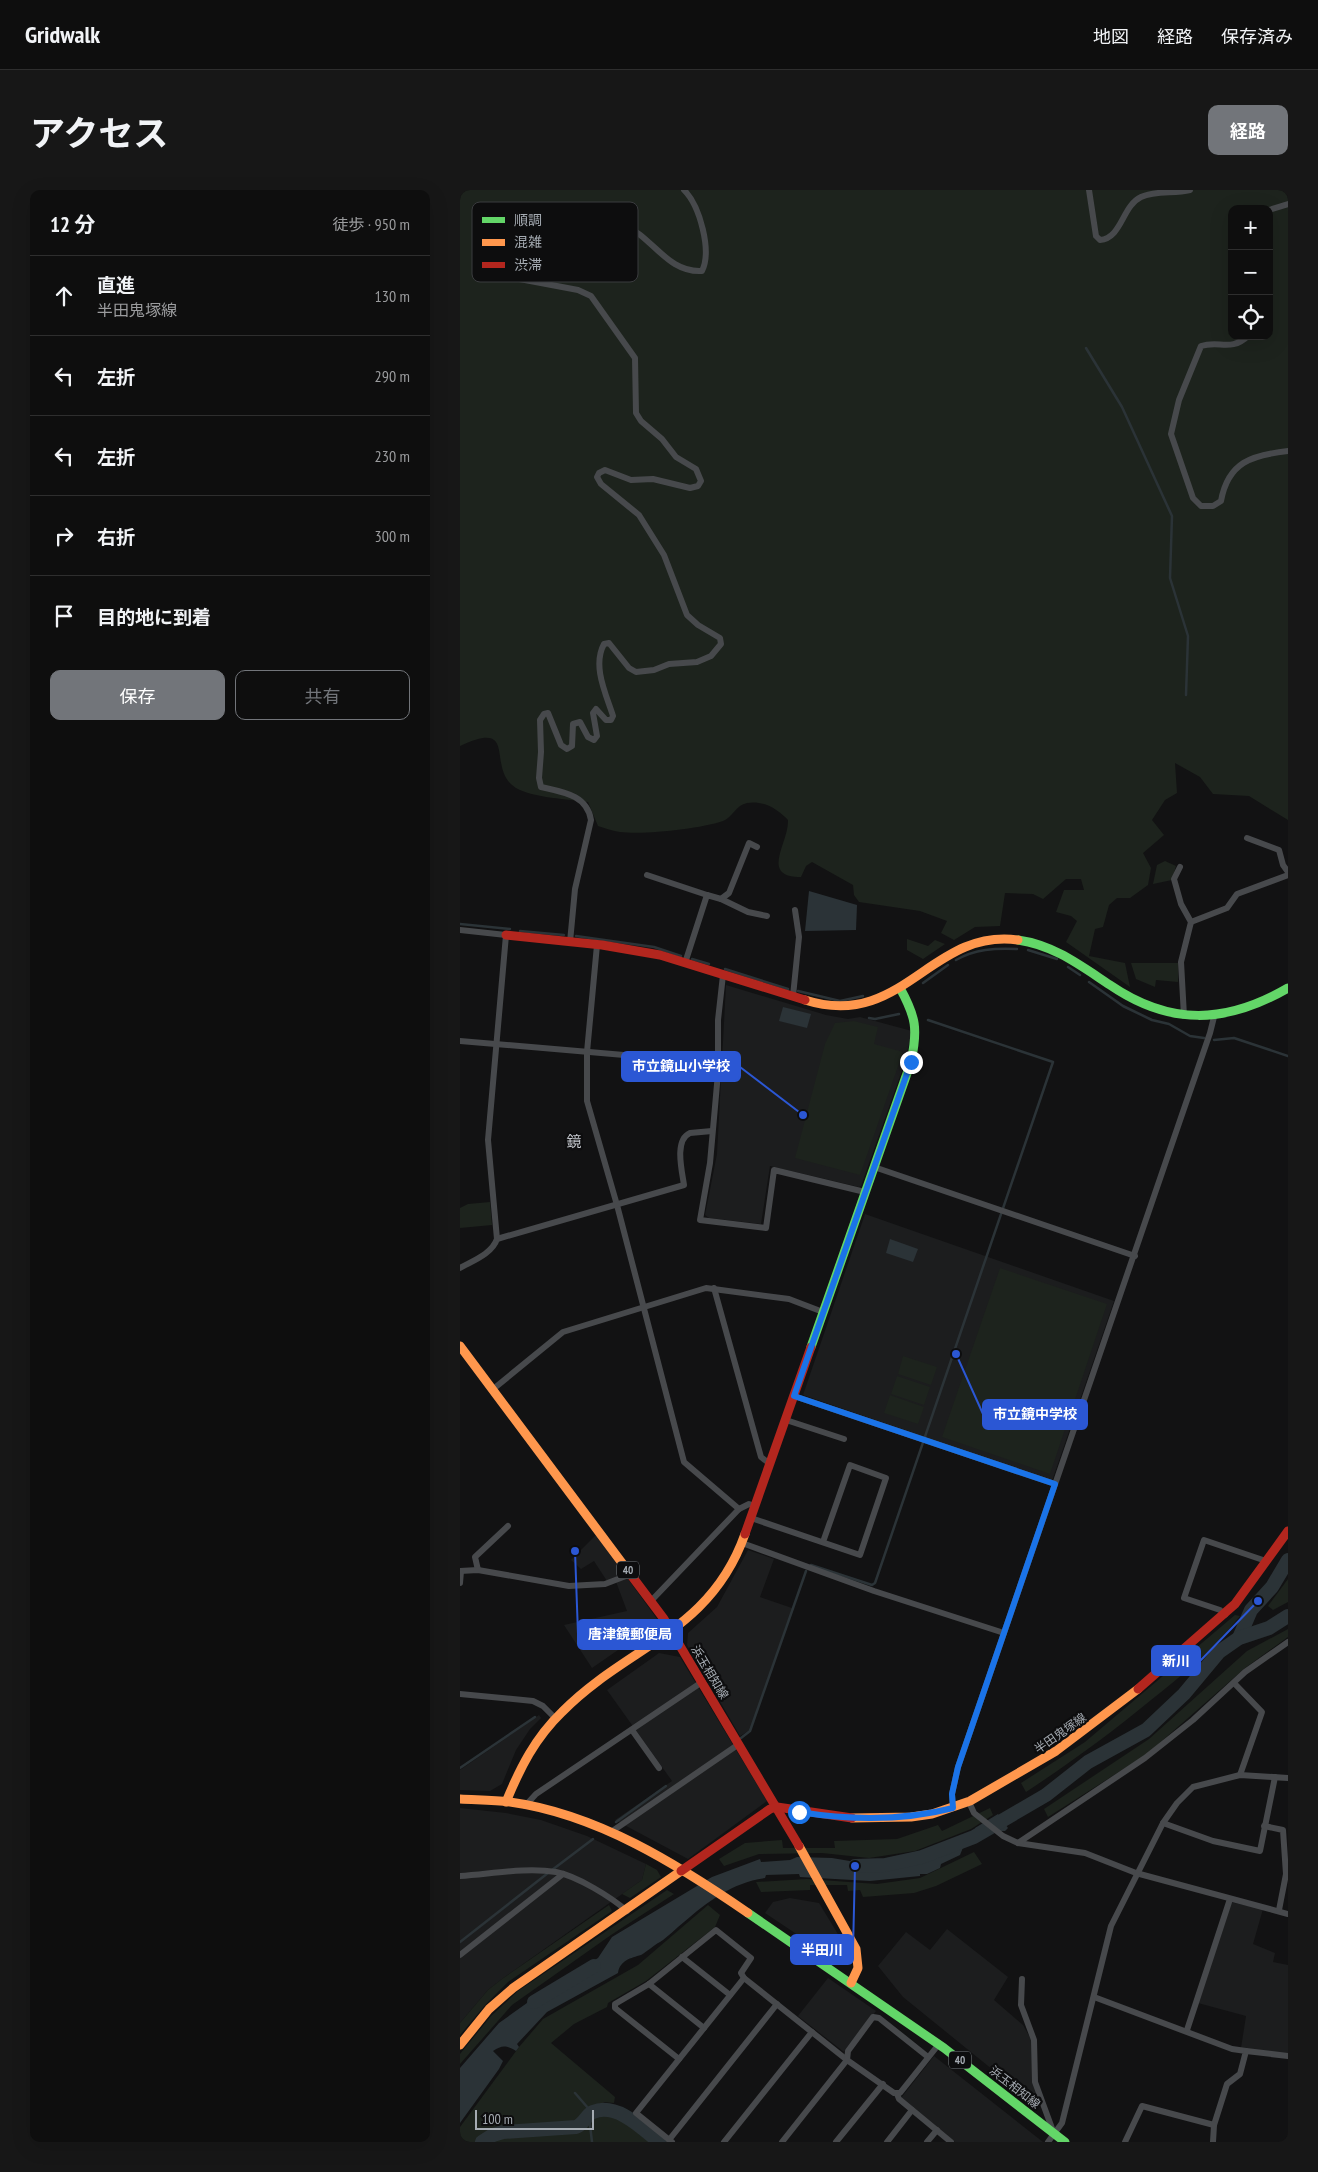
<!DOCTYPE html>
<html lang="ja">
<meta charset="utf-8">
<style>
:root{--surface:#0e0e0e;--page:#171717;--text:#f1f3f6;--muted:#9b9c9e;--line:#2e2e2e;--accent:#72757a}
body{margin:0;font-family:"PT Sans Narrow","Noto Sans JP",sans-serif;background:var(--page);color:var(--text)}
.controls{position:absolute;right:15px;top:15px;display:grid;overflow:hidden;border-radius:10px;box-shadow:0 5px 20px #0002}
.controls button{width:45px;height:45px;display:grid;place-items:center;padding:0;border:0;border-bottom:1px solid var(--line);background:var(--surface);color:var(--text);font:25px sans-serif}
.scale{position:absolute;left:15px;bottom:12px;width:119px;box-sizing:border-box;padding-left:5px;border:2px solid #a5abb2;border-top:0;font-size:14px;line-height:18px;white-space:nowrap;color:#a5abb2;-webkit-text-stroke:4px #0d0d0e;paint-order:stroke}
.stop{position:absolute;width:15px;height:15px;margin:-11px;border:4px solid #1a73e8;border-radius:50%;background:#fff}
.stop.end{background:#1a73e8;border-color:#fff;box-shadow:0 1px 5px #0008}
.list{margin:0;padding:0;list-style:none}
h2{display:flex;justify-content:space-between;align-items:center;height:65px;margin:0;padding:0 20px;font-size:21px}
h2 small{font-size:16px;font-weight:400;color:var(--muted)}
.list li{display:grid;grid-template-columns:32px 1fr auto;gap:15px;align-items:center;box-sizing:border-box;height:80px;padding:0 20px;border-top:1px solid var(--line)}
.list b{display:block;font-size:19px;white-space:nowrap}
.list p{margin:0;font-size:16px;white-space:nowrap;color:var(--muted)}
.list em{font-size:16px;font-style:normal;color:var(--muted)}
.actions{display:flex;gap:10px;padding:15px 20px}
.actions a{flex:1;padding:11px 0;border:1px solid var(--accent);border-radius:10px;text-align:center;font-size:18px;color:var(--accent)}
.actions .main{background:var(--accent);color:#fff}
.icon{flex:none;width:28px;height:28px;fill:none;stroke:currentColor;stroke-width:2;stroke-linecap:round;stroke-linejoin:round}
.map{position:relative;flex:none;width:828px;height:1952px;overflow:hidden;border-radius:10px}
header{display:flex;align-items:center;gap:30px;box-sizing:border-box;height:70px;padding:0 25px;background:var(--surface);border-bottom:1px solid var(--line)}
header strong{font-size:24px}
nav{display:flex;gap:28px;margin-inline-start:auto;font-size:18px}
.intro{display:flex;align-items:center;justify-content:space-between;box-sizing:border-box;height:120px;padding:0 30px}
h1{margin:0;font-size:35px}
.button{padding:12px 22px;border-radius:10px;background:var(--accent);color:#fff;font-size:18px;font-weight:700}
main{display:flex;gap:30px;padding:0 30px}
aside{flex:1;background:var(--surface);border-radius:10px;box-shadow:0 5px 20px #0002}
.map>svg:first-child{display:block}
</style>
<header>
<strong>Gridwalk</strong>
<nav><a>地図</a><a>経路</a><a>保存済み</a></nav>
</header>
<div class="intro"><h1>アクセス</h1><a class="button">経路</a></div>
<main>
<aside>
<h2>12 分<small>徒歩 · 950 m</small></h2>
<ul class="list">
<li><svg class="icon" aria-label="ahead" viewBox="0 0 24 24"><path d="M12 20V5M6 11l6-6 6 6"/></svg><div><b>直進</b><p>半田鬼塚線</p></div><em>130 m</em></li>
<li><svg class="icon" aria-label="left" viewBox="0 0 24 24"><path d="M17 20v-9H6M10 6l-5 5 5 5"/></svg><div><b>左折</b></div><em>290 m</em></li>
<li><svg class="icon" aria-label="left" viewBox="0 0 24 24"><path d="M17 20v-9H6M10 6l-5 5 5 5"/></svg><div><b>左折</b></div><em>230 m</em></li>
<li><svg class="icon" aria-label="right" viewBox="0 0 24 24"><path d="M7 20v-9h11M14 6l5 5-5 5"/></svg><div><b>右折</b></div><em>300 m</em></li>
<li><svg class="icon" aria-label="arrive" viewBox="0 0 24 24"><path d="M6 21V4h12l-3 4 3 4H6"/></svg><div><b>目的地に到着</b></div></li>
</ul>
<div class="actions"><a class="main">保存</a><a>共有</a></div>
</aside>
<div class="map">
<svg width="828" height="1952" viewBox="0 0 828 1952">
<rect width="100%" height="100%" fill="#121213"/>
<g fill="#1c1d1e">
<polygon points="266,795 366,825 388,829 400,827 452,841 445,872 401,996 399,997 310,976 301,1034 249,1028 245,1025 257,964"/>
<polygon points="405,1024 654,1111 592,1291 343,1205"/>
<polygon points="136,1345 197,1429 197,1433 132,1478 104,1435 167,1421 155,1389 147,1391 134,1371 121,1379 111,1370"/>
<polygon points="288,1360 314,1369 300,1407 332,1418 290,1540 280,1546 227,1455 228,1443 257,1417"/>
<polygon points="199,1463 220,1467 307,1611 228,1669 155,1630 212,1591 147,1500"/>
<polygon points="79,1525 81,1528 70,1539 56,1560 42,1594 30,1601 0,1600 0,1580"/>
<polygon points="0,1618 46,1623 81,1630 127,1646 186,1674 182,1690 42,1789 28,1800 0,1833"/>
<polygon points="330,1708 359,1713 387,1759 386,1766 381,1770 374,1769 305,1723 313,1712"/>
<polygon points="770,1712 803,1719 793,1754 815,1763 813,1772 828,1775 828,1864 781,1858 786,1826 738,1813"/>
<polygon points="487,1739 548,1787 534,1810 563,1835 572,1851 580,1914 575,1914 443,1807 418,1776 446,1742 470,1760"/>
<polygon points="368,1788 416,1821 384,1862 338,1826"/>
<polygon points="474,1866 583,1952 495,1952 441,1908"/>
</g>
<g fill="#1d231d" fill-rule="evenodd">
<path d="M0,0H828V630L789,606L753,604L740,587L715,573L717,603L705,610L692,630L704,645L683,663L691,678L688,695L670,708H657L649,715L643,737L635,739L629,766L665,773L670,797L606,752L617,731L611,726L596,722L604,700H624L621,689H606L583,709L573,704L545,703L540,736L515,737L494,750L481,743L487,731L460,721L399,712L394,705L393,695L352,672L346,676L341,687C299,687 329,653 328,630C318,619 303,610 287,613C276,615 273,627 263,631C239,639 185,645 160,642C153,641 145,638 138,636L128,612C109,609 73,608 56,598C25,579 60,528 0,556ZM772,19H809V146H772Z"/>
<polygon points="705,671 716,676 712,690 693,694 697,675"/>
<polygon points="447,749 468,756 475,750 485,754 463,769 447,760"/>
<polygon points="671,773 718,773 718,792 696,790 695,797 676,789"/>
<polygon points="394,831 418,837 414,854 443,862 400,985 335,968 365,854 375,833"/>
<polygon points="30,1012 32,1035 0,1038 0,1018 8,1014"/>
<polygon points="540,1078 647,1114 590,1284 482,1247"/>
<polygon points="443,1166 477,1177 471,1195 438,1184"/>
<polygon points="437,1186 470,1197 464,1215 431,1204"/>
<polygon points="430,1205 464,1217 458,1234 424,1223"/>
<polygon points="828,1389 828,1412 813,1420 808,1416"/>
<path d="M775,1425L780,1426C755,1458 723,1485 691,1510C651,1543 610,1573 566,1602L561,1593L625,1552Z"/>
<polygon points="828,1439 828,1447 785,1478 687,1564 588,1627 584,1619 689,1549 787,1461"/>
<polygon points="530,1618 533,1625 511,1639 455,1661 409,1668 362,1663 299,1664 264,1676 259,1669 285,1653 322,1650 323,1658 375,1658 374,1651 437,1649 478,1635 482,1641"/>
<polygon points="514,1662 522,1674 476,1696 454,1703 403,1707 400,1700 388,1701 387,1695 350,1695 350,1700 301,1702 296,1692 347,1689 417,1694 460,1688"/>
<polygon points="186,1674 197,1680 201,1687 170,1708 162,1704 182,1690"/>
<polygon points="207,1700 214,1704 151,1745 52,1815 0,1874 0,1864 31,1826 58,1801"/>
<polygon points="149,1715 152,1721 48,1792 26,1814 0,1845 0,1833 28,1800 42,1789"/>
<polygon points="248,1715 260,1725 255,1737 186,1791 148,1813 147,1817 114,1834 91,1853 155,1907 154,1913 143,1912 192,1952 0,1952 0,1937 59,1857 83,1829 178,1775"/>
</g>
<g fill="#2b3337">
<polygon points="349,701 397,715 396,740 345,741"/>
<polygon points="323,817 351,824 347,838 319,831"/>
<polygon points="430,1049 458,1059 453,1072 426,1063"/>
<path d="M538,1624L548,1638L545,1641H527L511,1654L504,1655L500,1665L481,1674L480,1678L467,1684H460V1686L410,1691L340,1687L339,1684L306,1685L305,1688C273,1692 247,1712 224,1732C216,1738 208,1747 200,1752C194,1755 185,1763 181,1765C171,1768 160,1770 158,1783L87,1822L57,1854L59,1857L56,1861C46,1855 42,1855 33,1861L43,1871L39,1879L0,1933V1878L39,1833L74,1808L105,1797L128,1774L138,1768L152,1747L252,1687L300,1669L301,1672L330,1670L337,1667L372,1668L425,1677L451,1676L474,1660L501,1651L502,1648L507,1652L515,1645V1638Z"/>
</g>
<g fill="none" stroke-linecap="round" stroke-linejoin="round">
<g stroke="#2b3337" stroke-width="2.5">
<polyline points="626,158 662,217 712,326 710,388 728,446 726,505"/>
<polyline points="0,734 50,739"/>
<polyline points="60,741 104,745"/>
<polyline points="116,746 194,757 221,766"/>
<polyline points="568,760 597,769"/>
<polyline points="232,769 249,774"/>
<path d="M496,770C515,759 535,758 557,759"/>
<polyline points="608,777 620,785"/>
<polyline points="265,779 328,799"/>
<polyline points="629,792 663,816 692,830 709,834 730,846 744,848"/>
<polyline points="463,793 488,775"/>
<polyline points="338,801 380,811 403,806"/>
<polyline points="409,828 415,829 439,824"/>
<polyline points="754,850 774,848 828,866"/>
<polyline points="351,1375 412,1395 415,1393 593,872 468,830"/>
<polyline points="281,1548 290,1541 346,1381"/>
<polyline points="0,1578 75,1527"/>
<polyline points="156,1632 206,1596"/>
<polyline points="92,1680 133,1649"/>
<polyline points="0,1752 88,1683"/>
<polyline points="115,1903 128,1918 132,1952"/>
</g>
<g stroke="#2b3337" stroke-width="14">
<polyline points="779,1448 791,1420 812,1397 828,1370"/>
<polyline points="395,1676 425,1675 462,1667 514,1647 586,1605 628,1572 686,1540 724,1504 759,1462 779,1448 809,1438 828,1426"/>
<polyline points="74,1812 134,1776"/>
<path d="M22,1952L33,1945L43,1942L116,1937C124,1934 126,1925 133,1922C157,1912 183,1939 199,1952"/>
</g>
<g stroke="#47494c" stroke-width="6">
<path d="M629,0L636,46L640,50C662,48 662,16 681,7C696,0 714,4 730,0"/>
<polyline points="809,20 828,14"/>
<path d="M788,146C771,162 759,150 741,156L719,210L711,244L733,308L741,316H753L761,311C768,272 792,265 828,261"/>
<polyline points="787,648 819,660 823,675 828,682"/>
<polyline points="720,677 714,689 721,714 731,732 721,772 724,826"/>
<polyline points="187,685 247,705"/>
<polyline points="261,709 288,722 307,726"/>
<polyline points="731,732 767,718 777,704 828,685"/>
<path d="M0,740L46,745L28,950L37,1049C32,1064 12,1071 0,1078"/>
<path d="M110,752L115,699L131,630C127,605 103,602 81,597L79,588L81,562L80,530L84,524L88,523L101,555L107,559L112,556L113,534L120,532L128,547L134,550L137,546L133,523L136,519L146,530H151L153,526C146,504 132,476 144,454L149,453L169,478L176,482L194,480L209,474L237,472L251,466L261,454L260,448L238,435L227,425L204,365L179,325L141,294L137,287L139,283L145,280L171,290L193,289L230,298L238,296L241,291L236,279L216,267L202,249L181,231L176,223L175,168L131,106L118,100L49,87L39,76C39,70 38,62 42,57C52,41 146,27 164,35C193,47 207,83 242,81C252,61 240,16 224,0"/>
<polyline points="137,755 127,862 127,911 157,1015 224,1272 279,1319"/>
<polyline points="225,773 247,705 261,709 269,703 289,653 297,657"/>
<polyline points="263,785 258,830 258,883 250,973 240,1030 306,1038 314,980 405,1002"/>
<polyline points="333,806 339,747 335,720"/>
<polyline points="0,851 257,873"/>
<polyline points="414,977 675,1066"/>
<path d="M37,1049L224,995C222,981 214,950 230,943L252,941"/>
<polyline points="254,1098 301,1267 310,1274"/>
<polyline points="32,1200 103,1142 246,1098 329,1109 363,1122"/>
<polyline points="334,1206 595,1294"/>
<polyline points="326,1230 384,1249"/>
<polyline points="291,1328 400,1365 426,1288 390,1275 363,1352"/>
<polyline points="282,1353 414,1401 544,1443"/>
<polyline points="18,1380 15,1367 48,1336"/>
<polyline points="0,1381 18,1380 109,1396 145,1394 171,1384"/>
<polyline points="0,1393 1,1381"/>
<polyline points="191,1411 279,1319 289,1314 295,1316"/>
<polyline points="765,1425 760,1420 724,1408 744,1350 806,1371"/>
<polyline points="774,1493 802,1522 780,1585"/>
<polyline points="0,1504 73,1511 83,1516 94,1527"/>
<polyline points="172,1540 199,1578"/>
<polyline points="509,1612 514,1623 543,1646 558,1653 625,1663 676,1683 828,1724"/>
<polyline points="65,1616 76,1604 242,1492"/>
<polyline points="493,1618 492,1604 498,1577 750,843 754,827"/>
<polyline points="703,1633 753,1651 800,1661 815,1587"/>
<polyline points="804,1636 823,1640 826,1684 819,1720"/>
<polyline points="151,1642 279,1554"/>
<polyline points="558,1653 685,1568 733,1530 785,1482 828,1452"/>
<path d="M0,1686C31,1684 66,1677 96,1682C117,1686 151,1707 167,1721"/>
<polyline points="0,1765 103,1684"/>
<polyline points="222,1767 270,1805"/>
<polyline points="562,1789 561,1815 574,1850 575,1892 593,1941"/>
<polyline points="189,1794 244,1838"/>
<polyline points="634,1807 772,1859 786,1861 780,1884 767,1894 754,1935 753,1952"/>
<polyline points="727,1840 770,1709"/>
<polyline points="786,1861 828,1866"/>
<polyline points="219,1869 155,1818 155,1814 189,1794 256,1740 291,1768 281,1783 284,1788 387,1870 434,1903 440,1903 479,1854"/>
<polyline points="437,1904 439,1909 491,1952"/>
<polyline points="209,1950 317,1814"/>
<polyline points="212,1952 176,1923 284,1788"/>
<polyline points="264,1952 352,1842"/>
<polyline points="322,1952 387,1870 388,1861 413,1827 419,1828 468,1867"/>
<polyline points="376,1952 423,1894"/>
<polyline points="427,1952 452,1920"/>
<polyline points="467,1952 477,1940"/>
<polyline points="588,1952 602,1933 651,1736 703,1633 717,1613 733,1597 780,1585 828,1588"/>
<polyline points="665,1952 682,1916 754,1935"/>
</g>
<g stroke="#63d668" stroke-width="9">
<path d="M558,750C594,755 621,776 650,795C710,836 766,834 828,798"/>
<path d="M351,1157L451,872C458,839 456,827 440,798"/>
<polyline points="288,1723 484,1858 605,1952"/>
</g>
<g stroke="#ff974d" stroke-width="9">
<path d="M345,810C443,841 470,738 558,750"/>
<polyline points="0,1156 171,1385"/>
<path d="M0,1609C16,1610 33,1610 50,1612C137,1624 217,1674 288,1723"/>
<path d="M46,1612C60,1578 75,1548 102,1522C168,1455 250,1443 285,1344"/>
<polyline points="392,1628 451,1627 472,1624 510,1611 596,1561 678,1499"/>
<polyline points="339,1656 396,1759 398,1778 391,1793"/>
<polyline points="0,1855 29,1819 53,1798 221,1681"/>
</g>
<g stroke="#b3261e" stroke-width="9">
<polyline points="46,745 142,755 200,765 345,810"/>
<polyline points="285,1344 351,1157"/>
<polyline points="171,1385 204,1429 339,1656"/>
<polyline points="678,1499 775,1414 828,1341"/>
<polyline points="221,1681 310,1619 317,1617 392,1628"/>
</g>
</g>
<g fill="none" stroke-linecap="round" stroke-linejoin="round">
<path stroke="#1a73e8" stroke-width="6" d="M339,1622C389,1630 443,1631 493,1618L492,1604L498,1577L595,1294L334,1206L451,872"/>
</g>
<g text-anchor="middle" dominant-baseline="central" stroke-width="4.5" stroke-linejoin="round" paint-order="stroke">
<g fill="#0d0d0e" stroke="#777c81" stroke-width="1">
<rect x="157" y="1371.5" width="22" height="17" rx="4"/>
<rect x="489" y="1861.5" width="22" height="17" rx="4"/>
</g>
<g font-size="11" font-weight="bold" fill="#a5abb2">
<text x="168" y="1380">40</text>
<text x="500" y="1870">40</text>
</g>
<g font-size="12" fill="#a5abb2" stroke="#0d0d0e">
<text transform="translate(250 1482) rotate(59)">浜玉相知線</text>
<text transform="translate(600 1543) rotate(-35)">半田鬼塚線</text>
<text transform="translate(555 1897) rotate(38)">浜玉相知線</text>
</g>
<g font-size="15" fill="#c6c9cf" stroke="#0d0d0e">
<text x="114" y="951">鏡</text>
</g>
</g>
<rect x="12" y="12" width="166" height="80" rx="8" fill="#0d0d0e" stroke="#3b3c3f" stroke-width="1"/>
<rect x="22" y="27" width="23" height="6" fill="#63d668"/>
<rect x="22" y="49" width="23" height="7" fill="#ff974d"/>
<rect x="22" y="72" width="23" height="6" fill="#b3261e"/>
<g font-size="14" fill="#a5abb2">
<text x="54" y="35">順調</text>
<text x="54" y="57">混雑</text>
<text x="54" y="80">渋滞</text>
</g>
<path fill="none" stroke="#2b57d4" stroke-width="2" d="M343 925L280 877M496 1164L523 1224M115 1361L118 1444M798 1411L740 1471M395 1676L393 1760"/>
<g fill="#2b57d4" stroke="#0d0d0e" stroke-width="2">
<circle cx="343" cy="925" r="5"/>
<circle cx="496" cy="1164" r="5"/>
<circle cx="115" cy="1361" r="5"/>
<circle cx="798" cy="1411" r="5"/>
<circle cx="395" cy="1676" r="5"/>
</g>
<g fill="#2b57d4" stroke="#2b57d4" stroke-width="2">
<rect x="162" y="862" width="118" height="29" rx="5"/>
<rect x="523" y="1210" width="104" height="29" rx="5"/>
<rect x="118" y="1430" width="104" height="29" rx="5"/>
<rect x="692" y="1456" width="48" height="29" rx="5"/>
<rect x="331" y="1745" width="62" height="29" rx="5"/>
</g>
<g font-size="14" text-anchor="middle" font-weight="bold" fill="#fff">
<text x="221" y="881">市立鏡山小学校</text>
<text x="575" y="1229">市立鏡中学校</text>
<text x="170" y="1449">唐津鏡郵便局</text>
<text x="716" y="1476">新川</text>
<text x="362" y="1765">半田川</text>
</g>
</svg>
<div class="controls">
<button>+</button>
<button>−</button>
<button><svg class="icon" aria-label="locate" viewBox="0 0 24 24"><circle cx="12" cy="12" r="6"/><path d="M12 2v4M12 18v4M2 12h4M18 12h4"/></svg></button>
</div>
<div class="scale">100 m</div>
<div class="stop" style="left:339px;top:1622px"></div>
<div class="stop end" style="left:451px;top:872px"></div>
</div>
</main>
